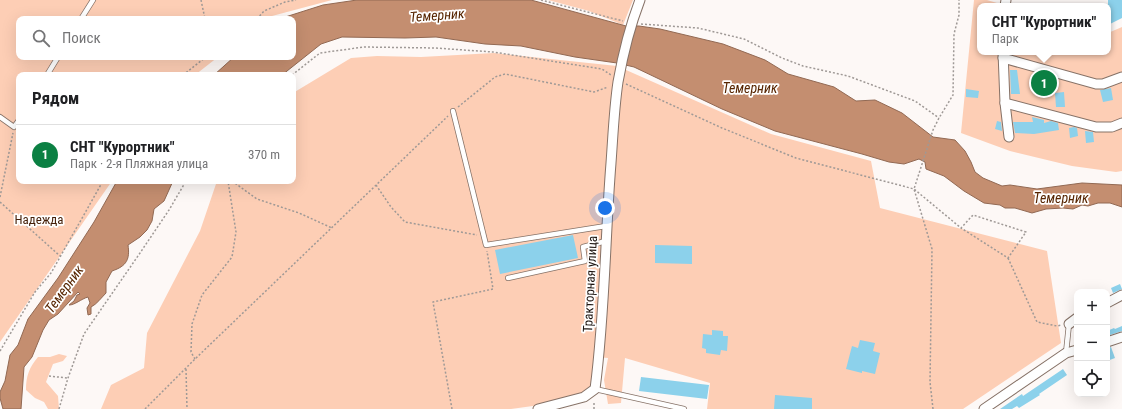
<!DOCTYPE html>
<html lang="ru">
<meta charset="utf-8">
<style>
:root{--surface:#fff;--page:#f6f6f6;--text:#202124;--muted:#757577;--line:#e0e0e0;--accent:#0b8043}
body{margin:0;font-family:"Roboto Condensed",sans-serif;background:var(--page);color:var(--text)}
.controls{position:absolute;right:12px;bottom:12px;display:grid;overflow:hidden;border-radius:8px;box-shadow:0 4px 16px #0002}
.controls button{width:36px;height:36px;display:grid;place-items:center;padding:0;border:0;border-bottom:1px solid var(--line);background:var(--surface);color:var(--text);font:20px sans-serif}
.you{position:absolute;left:605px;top:208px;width:14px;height:14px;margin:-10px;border:3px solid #fff;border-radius:50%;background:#1a73e8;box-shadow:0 0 0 6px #1a73e833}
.badge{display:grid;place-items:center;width:26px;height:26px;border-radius:50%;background:var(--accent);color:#fff;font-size:13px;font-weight:700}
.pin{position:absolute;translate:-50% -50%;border:2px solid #fff;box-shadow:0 1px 4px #0006}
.popup{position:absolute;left:977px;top:3px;width:134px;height:52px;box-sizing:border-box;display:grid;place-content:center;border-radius:8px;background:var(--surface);filter:drop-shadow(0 1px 3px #0005);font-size:13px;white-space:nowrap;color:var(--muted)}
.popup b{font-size:15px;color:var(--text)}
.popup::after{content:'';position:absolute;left:50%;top:100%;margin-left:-8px;border:8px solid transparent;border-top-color:var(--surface)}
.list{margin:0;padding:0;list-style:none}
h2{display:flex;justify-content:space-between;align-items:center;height:52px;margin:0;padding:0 16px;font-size:17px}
h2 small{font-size:13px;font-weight:400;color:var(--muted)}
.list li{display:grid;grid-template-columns:26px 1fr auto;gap:12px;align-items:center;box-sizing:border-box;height:60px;padding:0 16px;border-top:1px solid var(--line)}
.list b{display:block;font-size:15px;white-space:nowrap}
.list p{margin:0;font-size:13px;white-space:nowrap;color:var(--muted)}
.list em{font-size:13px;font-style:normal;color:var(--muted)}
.icon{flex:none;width:22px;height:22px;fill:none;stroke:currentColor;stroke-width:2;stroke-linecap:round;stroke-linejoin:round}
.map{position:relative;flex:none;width:1122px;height:409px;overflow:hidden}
.search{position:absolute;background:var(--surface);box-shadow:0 4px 16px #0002;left:16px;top:16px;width:280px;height:44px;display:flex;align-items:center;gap:10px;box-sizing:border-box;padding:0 14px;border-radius:8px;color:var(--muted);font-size:15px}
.panel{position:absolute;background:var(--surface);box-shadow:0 4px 16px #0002;left:16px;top:72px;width:280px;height:112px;border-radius:8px}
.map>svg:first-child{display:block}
</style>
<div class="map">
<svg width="1122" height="409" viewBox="0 0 1122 409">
<rect width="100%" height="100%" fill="#fdf8f6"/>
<g fill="#fdceb5">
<polygon points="0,0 332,0 272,16 268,19 19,19 19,57 218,57 195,75 19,75 19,181 112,181 0,342"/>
<polygon points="548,0 633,0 623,25 589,11"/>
<polygon points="974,0 987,0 1007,6 980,6 980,52 1108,52 1108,33 1122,27 1122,171 1116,172 1072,166 1010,151 961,133"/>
<polygon points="494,53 617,66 771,134 871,161 880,208 1047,251 1061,343 963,409 707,409 710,383 625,358 621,403 608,404 604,380 608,358 595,357 590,388 572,398 540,405 511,409 101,409 111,385 144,368 147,333 200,231 217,181 293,181 293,93 351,58 377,56 421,57"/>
<path d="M59,354L67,356L63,361L53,364L46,382L58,396L59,409H48L44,402L35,398L26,390C26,376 29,368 38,357H50Z"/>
</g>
<g fill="#c48e70" stroke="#926953">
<polygon points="357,0 531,0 626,26 639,26 660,29 723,44 765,60 788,74 834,87 856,101 875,100 902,113 933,137 955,140 965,151 971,162 975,172 983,178 1002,186 1010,185 1037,189 1082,183 1122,185 1122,207 1110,203 1098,203 1088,206 1082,205 1073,209 1063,208 1046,209 1032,213 1015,208 1005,208 1000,205 984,203 964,191 944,176 926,169 925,162 919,159 904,164 889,162 862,154 775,131 722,109 634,67 617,63 575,57 521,46 485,44 436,37 405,38 342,37 321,44 282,75 214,75 234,57 293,57 293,19 279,19 323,5"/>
<path d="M117,181H173L164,201L154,209L152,221L147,230L140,237L128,245C130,259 127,266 112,271L106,282V293C101,298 97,304 91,307V314L88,315L87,308L90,303L88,297C81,299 75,305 69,305L74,301L77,295L80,294L78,292L58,314L49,320L43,330L32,357L24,367L21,409H3L0,398V392L5,381L10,355L18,345L28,319L58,278L94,222Z"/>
</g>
<g fill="#8cd1eb">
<polygon points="1108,0 1122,0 1122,18 1108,25"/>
<polygon points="1010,70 1017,70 1020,94 1011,94"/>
<polygon points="1036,76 1043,76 1043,79 1056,79 1056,85 1037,87"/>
<polygon points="1111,88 1113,100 1103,102 1100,90"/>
<polygon points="966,89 979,91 978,98 966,97"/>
<polygon points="1064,92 1065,107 1056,107 1055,93"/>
<polygon points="1032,117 1044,120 1044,123 1051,121 1058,123 1059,130 1034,134 1015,133 1013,122 1033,122"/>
<polygon points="997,121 1001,122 1002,131 995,129"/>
<polygon points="1074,127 1077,128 1078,136 1070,138 1069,128"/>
<polygon points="1085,131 1093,132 1094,142 1086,143"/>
<polygon points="573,235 578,258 500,274 495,250"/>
<polygon points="655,245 692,246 692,264 655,263"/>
<polygon points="1120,284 1122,289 1113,293 1111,288"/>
<polygon points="1122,326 1122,331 1107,336 1107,331 1114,328 1115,329"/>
<polygon points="712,330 723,331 723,336 728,336 727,351 721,350 720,355 706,353 706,349 702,348 703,334 712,335"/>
<polygon points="860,340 875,343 873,351 880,353 875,374 862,371 862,373 846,369 852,346 858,348"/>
<polygon points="1111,347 1115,358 1107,361 1107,348"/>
<polygon points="1063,369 1067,375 1039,394 1040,395 1019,408 1017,406 1012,409 1000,409 1022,394 1023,396"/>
<polygon points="641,377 709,385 707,399 639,391"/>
<polygon points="775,395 812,398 812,409 774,409"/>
</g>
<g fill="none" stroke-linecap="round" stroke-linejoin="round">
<defs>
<g id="service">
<polyline points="81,19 93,0"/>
<polyline points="47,75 58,57"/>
<polyline points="453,111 486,245 606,226"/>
<polyline points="0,117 14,127 19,120"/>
<polyline points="508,278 585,261 583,247 606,241"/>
<polyline points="1066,353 1069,324"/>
<polyline points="595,389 684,409"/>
</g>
<g id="minor">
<polyline points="1005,6 1006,0"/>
<polyline points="1003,52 1005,103 1009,137"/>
<polyline points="1003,58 1096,84 1103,84 1122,77"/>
<polyline points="1005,103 1096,127 1112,127 1122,123"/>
<polyline points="1107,303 1122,295"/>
<polyline points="1069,324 1077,318"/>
<polyline points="1107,342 1122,337"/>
<path d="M538,409L584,397L595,389C605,314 605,238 611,163C613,136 614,109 618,82C623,54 630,26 640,0"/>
<polyline points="984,409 1066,353 1077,350"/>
</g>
</defs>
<use href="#service" stroke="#867267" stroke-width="6"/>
<use href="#minor" stroke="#867267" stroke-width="11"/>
<g stroke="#9f9996" stroke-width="1.5" stroke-dasharray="2 2" stroke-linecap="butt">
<polyline points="201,0 205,19"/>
<polyline points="541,0 623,21"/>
<polyline points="257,19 264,11 285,2 296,0"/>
<polyline points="641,24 698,28 744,39 782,58 803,66 848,76 915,101 939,118"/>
<polyline points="183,75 206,57"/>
<polyline points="292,75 320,53 364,47 435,48 493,52 602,69 611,75"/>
<polyline points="626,84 722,128 796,158 914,189 961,228 973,215 1026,232 1008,258 961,228"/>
<polyline points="458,107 495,77 505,74 594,92 608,87"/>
<polyline points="232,181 257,199 299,213 332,228"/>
<polyline points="376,185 391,207 405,222 477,235"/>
<polyline points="0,197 13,133"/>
<polyline points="0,202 60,256"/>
<polyline points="1008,258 1037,322 1057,326 1062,325"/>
<polyline points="0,351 35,292 51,273 103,181"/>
<polyline points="195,359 191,352 192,324 202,295 232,257 236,232 228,181"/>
<polyline points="186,369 187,409"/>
<polyline points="49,376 67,378"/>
<polyline points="59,409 68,378 84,334 140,253 169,210 186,181"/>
<polyline points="145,409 195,359 448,116"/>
<polyline points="452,409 433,302 493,289 487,251"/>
<polyline points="594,409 594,401"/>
<polyline points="933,409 930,382 932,249 914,189 933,130 939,118 953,95 954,34 959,15 959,0"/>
</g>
<use href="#service" stroke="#fff" stroke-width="4.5"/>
<use href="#minor" stroke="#fff" stroke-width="9"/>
</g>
<g text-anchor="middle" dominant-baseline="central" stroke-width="3.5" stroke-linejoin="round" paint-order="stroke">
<g font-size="13" fill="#441f08" stroke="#fff">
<text x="39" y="219">Надежда</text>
</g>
<g font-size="13" fill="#1c1410" stroke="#fff">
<text transform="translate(590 284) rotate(-87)">Тракторная улица</text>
</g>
<g font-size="14" font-style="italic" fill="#572501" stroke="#fff">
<text transform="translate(437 15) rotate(-4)">Темерник</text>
<text x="750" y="88">Темерник</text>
<text x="1061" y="198">Темерник</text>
<text transform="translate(64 289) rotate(-54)">Темерник</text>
</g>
</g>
</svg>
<div class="controls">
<button>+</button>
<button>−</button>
<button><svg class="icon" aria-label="locate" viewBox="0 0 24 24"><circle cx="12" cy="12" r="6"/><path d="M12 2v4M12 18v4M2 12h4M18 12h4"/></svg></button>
</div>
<div class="you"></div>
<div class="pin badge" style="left:1044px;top:83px">1</div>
<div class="popup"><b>СНТ &quot;Курортник&quot;</b>Парк</div>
<div class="search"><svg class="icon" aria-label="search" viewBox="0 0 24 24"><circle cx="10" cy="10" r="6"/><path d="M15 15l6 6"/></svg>Поиск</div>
<section class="panel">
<h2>Рядом<small></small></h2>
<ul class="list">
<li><span class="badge">1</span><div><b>СНТ &quot;Курортник&quot;</b><p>Парк · 2-я Пляжная улица</p></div><em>370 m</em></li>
</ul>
</section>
</div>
